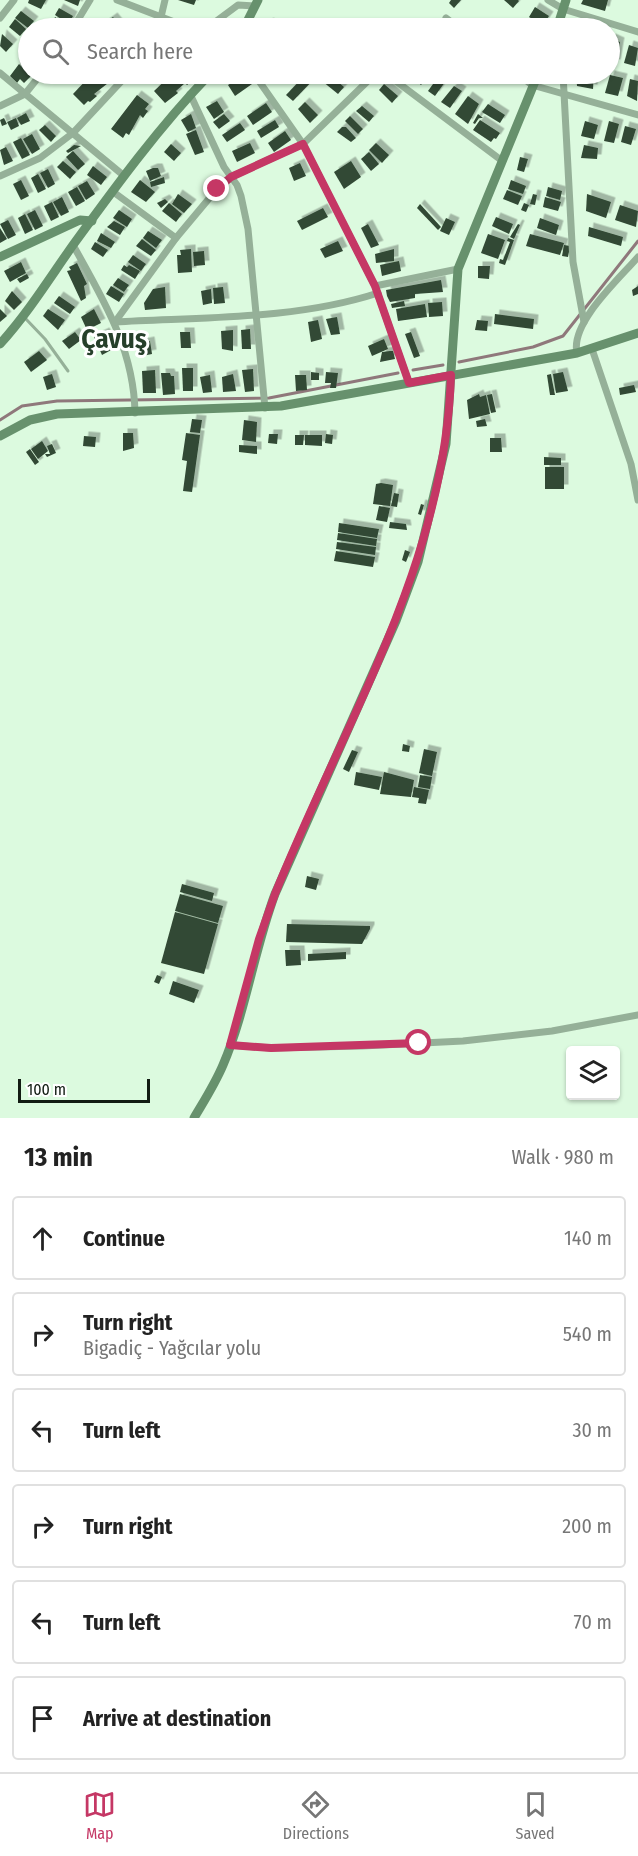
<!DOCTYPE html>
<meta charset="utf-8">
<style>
:root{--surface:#fff;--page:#f6f6f6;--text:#222;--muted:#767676;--line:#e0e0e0;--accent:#c53765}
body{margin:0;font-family:"Fira Sans Condensed",sans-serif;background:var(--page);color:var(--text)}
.controls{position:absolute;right:18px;bottom:18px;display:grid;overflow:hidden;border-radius:6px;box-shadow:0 2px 4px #0004}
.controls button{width:54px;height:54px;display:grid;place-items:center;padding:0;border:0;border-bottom:2px solid var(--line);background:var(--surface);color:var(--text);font:30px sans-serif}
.scale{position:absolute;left:18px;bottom:15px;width:132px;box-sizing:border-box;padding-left:6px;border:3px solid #121c13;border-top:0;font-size:16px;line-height:21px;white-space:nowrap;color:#121c13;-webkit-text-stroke:4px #fff;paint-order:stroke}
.stop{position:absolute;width:18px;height:18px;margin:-14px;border:4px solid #c53765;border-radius:50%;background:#fff}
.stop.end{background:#c53765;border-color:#fff;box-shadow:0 2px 6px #0008}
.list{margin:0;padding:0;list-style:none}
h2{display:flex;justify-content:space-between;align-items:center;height:78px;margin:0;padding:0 24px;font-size:26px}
h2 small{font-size:20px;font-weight:400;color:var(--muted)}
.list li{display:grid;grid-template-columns:39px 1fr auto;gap:18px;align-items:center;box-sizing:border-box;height:84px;margin:0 12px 12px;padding:0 12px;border:2px solid var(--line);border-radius:6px}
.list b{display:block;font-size:22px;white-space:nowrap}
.list p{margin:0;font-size:20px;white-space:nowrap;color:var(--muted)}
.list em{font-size:20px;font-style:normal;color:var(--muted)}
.icon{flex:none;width:33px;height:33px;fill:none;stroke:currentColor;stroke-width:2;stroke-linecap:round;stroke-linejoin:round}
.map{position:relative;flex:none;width:638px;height:1118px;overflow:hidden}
.search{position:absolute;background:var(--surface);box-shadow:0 2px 4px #0004;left:18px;right:18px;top:18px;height:66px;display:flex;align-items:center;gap:15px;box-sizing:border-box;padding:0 21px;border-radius:33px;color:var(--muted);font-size:22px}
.sheet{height:654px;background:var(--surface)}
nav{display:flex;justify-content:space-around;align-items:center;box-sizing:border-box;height:84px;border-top:2px solid var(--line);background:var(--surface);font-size:16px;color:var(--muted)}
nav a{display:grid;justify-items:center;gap:3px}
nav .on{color:var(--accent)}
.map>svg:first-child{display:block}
</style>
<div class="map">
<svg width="638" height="1118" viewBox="0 0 638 1118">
<defs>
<filter id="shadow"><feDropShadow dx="4.5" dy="-4.5" stdDeviation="0" flood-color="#0004"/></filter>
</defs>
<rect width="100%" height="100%" fill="#dcfadf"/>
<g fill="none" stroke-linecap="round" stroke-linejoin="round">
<g stroke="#8f787b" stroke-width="3">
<polyline points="459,362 533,347 563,336 638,241"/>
<polyline points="413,370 443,365"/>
<polyline points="0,420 22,406 57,401 269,398 398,373"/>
</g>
</g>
<g fill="#314834" filter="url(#shadow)">
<polygon points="29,0 46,0 41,9 28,3"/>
<polygon points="64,0 80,0 78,6"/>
<polygon points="178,0 196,0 194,5"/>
<polygon points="451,0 461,0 454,8 449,3"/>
<polygon points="504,0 518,0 519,1 513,8"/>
<polygon points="583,0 608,0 605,11 581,4"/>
<polygon points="535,7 549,16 543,25 529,17"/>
<polygon points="59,8 73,16 69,24 55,15"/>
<polygon points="21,11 34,21 28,28 15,18"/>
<polygon points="55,17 67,25 65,28 51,26"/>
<polygon points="113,17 122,28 100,28 102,25"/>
<polygon points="528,18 545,28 522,27"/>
<polygon points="15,19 26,29 20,36 9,27"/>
<polygon points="269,22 276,28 264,28"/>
<polygon points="2,34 13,44 6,52 0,46"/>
<polygon points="611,38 620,42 616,64 610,62"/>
<polygon points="629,45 638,48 635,66 624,63"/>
<polygon points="26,56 28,58 28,70 20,63"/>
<polygon points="19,64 31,76 24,83 20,79 17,83 10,76"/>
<polygon points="92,74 113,74 109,78 112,80 94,94 97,96 90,102 88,101 84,105 73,94"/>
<polygon points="172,74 193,74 191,76 194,79 187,85 185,83 176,91 178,93 165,103 154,91"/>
<polygon points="245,74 252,84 235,96 228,85"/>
<polygon points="281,74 290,76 283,84 277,78"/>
<polygon points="306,74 312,74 315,78 293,101 286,95"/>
<polygon points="329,74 344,87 338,94 322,81"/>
<polygon points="416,74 430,74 421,85 413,78"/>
<polygon points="493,74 502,76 496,84 489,79"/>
<polygon points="576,74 594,74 593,89 577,86"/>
<polygon points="610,75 623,78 618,96 605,93"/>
<polygon points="438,77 445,82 435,96 428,91"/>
<polygon points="630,79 638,81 637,101 627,96"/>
<polygon points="384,84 398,96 392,103 379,90"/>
<polygon points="454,86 462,91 450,108 441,102"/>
<polygon points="137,95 149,104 145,109 148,111 143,118 140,115 129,135 126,133 123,138 111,129"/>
<polygon points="468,96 479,104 468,124 455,114"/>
<polygon points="217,101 224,112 214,119 206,107"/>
<polygon points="305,102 318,115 310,123 298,109"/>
<polygon points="266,103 272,112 253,125 247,116"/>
<polygon points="488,104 505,115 500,123 482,112"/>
<polygon points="362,106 374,116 369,122 356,111"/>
<polygon points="26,113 30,121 21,125 17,118"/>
<polygon points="191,114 196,128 188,132 181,120"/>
<polygon points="224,114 230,121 219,129 213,122"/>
<polygon points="478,114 483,118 479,118 475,124 473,123"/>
<polygon points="350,116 363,129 358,134 345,121"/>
<polygon points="4,118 7,124 2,126 0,120"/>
<polygon points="16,118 19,126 11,130 7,122"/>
<polygon points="275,120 279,127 261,138 257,131"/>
<polygon points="480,120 500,133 496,139 494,138 491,142 473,130"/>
<polygon points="585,121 598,125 594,139 581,136"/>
<polygon points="609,121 619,124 614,143 604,141"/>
<polygon points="240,123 245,130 227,142 222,135"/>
<polygon points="45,125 56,136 51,142 39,130"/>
<polygon points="625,126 636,129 631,145 621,142"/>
<polygon points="342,127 346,127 356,138 351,142 337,132"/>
<polygon points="196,130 204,152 195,155 186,134"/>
<polygon points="285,131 291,140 274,152 268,143"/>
<polygon points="32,134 40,149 32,154 23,139"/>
<polygon points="21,138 30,155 22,159 13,142"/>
<polygon points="250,143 255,153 237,162 232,151"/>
<polygon points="376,143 389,155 382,163 369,150"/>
<polygon points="171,144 181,153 174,161 164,152"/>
<polygon points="74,145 81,146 68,153 66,151"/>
<polygon points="584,145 598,148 597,159 581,158"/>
<polygon points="6,147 13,161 4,165 0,150"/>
<polygon points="73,151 85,164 78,170 66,157"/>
<polygon points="369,152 379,164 371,171 361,159"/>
<polygon points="520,157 528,159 524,172 517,170"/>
<polygon points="63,161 76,172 70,179 57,167"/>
<polygon points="351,161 361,177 344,189 334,172"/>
<polygon points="300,163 306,176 294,181 289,168"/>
<polygon points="93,166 107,177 101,185 87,175"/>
<polygon points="153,168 158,168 161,176 150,181 146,171"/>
<polygon points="48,169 55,184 48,188 40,173"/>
<polygon points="38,174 46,189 38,193 31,178"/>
<polygon points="164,177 165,183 151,187 150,182"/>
<polygon points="21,180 29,196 21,200 13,184"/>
<polygon points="140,180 155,192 146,202 131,192"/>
<polygon points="511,180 526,186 523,194 508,189"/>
<polygon points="87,181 95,194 86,200 78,186"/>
<polygon points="77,187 85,201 76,206 68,192"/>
<polygon points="548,187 562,191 560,200 546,196"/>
<polygon points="507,190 522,196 518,205 503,199"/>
<polygon points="178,194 192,204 184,213 172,204"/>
<polygon points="533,194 537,195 535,205 530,204"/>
<polygon points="587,194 611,202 606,218 586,211"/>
<polygon points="62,197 69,212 61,216 53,202"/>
<polygon points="545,197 561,202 558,211 543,207"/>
<polygon points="165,199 168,202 161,208 157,203"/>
<polygon points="52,202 59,217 51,221 44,206"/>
<polygon points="169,203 182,214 176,222 162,211"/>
<polygon points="524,203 529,205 526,212 521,210"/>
<polygon points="420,204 441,227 438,230 417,208"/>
<polygon points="620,205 638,211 636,227 615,220"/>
<polygon points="323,208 328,217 302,230 297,221"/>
<polygon points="35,210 43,226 35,230 27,214"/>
<polygon points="119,210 132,219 127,227 113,218"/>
<polygon points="25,214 33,230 25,234 18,218"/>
<polygon points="496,217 513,224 509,234 492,226"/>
<polygon points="446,218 455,222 449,235 440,231"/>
<polygon points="540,218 559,225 556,235 537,228"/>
<polygon points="8,220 16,235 8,239 0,224"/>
<polygon points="114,221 125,227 120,235 107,227"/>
<polygon points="368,224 379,245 371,248 361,228"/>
<polygon points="518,224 520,225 514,239 510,237"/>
<polygon points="589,227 623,237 621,246 588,236"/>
<polygon points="0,228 7,239 0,243"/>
<polygon points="148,231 162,240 156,248 143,238"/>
<polygon points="101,233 115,242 111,248 97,241"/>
<polygon points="488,234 505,240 498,259 481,253"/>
<polygon points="530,234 564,243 560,255 526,246"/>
<polygon points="508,238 514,240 505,265 499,263 500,259 503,260 510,242 507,241"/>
<polygon points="142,239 156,250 151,256 136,246"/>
<polygon points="338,241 343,251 325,258 320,249"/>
<polygon points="95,242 108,250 103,257 91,249"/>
<polygon points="564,245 570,246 568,257 562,256"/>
<polygon points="191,249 192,272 178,273 177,255 181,255 180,250"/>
<polygon points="394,249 394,261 376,263 375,254"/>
<polygon points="204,251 205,265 194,266 193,252"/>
<polygon points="133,255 146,264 141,271 128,262"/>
<polygon points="399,261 401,271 382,276 380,265"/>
<polygon points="21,262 26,273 10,282 4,271"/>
<polygon points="77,263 87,284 84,286 86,298 81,301 67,271 71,270 69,267"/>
<polygon points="124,265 127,267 129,265 140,271 135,279 121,270"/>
<polygon points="478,266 490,266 489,279 478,278"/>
<polygon points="27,274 29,278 20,283 17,279"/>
<polygon points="118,278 129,285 124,292 113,285"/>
<polygon points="441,280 443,292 415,294 415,298 390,302 387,296 386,290"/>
<polygon points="111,286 124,294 119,302 106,294"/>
<polygon points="638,286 638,294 633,296 632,290"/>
<polygon points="165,287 166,308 145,310 144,303 153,289"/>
<polygon points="223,287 225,303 214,304 213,288"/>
<polygon points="211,289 212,303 203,305 201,291"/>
<polygon points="12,291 22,302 14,310 5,301"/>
<polygon points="59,296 75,307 70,314 54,303"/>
<polygon points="404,301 405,306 392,308 391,304"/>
<polygon points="442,302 443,316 429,317 428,303"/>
<polygon points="425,304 427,317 398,321 396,309"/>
<polygon points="0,309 7,316 0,322"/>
<polygon points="48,309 65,320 58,330 43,316"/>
<polygon points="94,309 101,323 87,330 81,317"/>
<polygon points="495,314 534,319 533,329 494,324"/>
<polygon points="337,317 340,334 331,335 326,319"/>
<polygon points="318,320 322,339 311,342 308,322"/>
<polygon points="477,320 488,321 487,331 475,330"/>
<polygon points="250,329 251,349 242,349 241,330"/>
<polygon points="233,330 233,351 222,349 221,331"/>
<polygon points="75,332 81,340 69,349 62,341"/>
<polygon points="105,332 113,349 102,355 94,337"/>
<polygon points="180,332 190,332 191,348 181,348"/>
<polygon points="411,332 420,356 414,358 405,334"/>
<polygon points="384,339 388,349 372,356 368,346"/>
<polygon points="150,341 152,354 142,356 140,343"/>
<polygon points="39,351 47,360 31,372 24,362"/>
<polygon points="390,351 393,351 395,359 380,362 382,352"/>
<polygon points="182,368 193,368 193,391 183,391"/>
<polygon points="253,369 254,391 245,392 242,370"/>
<polygon points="155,370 156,393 143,393 142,371"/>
<polygon points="311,372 319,373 319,380 311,380"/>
<polygon points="326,372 338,373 336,388 330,388 331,383 325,383"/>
<polygon points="563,372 568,391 556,393 553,374"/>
<polygon points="161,373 170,373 171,376 174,376 175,394 163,395"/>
<polygon points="52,374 56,387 47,390 43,377"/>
<polygon points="233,374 236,391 223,392 222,377"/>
<polygon points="551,374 555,395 550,395 547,375"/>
<polygon points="210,375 212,392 203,393 200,377"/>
<polygon points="295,375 306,375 307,390 296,391"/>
<polygon points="634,385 636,392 620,395 619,388"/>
<polygon points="479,394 480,397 486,395 490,414 469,419 467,400"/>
<polygon points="492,394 496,412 491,413 487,395"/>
<polygon points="192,419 202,420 200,433 190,432"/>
<polygon points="485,419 487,426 477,427 476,421"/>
<polygon points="244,420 257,422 256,442 242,440"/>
<polygon points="123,433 133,433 134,448 123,451"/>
<polygon points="186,433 200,435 192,492 183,491 187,461 182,460"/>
<polygon points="269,434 278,434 277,444 268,443"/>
<polygon points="326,434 333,435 332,444 325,443"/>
<polygon points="295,435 304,435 303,445 295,445"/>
<polygon points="305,435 322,435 322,446 305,445"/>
<polygon points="84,436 96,437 95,447 83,446"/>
<polygon points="490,438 501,438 502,452 490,452"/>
<polygon points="42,441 48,451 38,459 31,449"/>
<polygon points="52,444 56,453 47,457 45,454 50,454 47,446"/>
<polygon points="239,445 257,446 257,454 239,452"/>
<polygon points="30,449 39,462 35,465 26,452"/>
<polygon points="544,457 561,458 561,465 544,465"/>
<rect x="545" y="467" width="19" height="22"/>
<polygon points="381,483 393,485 390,506 373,504 376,484"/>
<polygon points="394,493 399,494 397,507 391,506"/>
<polygon points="421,504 424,505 421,515 418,514"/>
<polygon points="379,506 390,508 387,522 376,520"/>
<polygon points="390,522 406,524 407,530 389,528"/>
<polygon points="339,523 379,529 377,538 338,532"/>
<polygon points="338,533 377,539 376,546 337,540"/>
<polygon points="337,542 376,547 375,555 336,549"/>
<polygon points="405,550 410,552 406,562 402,560"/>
<polygon points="336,551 375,557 373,567 334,561"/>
<polygon points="403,744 410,746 409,752 402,751"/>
<polygon points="424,749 437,752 432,776 419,773"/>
<polygon points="352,750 358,752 349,772 343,769"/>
<polygon points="356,772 382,777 379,790 354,785"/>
<polygon points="384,772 414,780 411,797 380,794"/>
<polygon points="420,775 432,777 430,789 418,787"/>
<polygon points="414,787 429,790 426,804 418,803 419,798 412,797"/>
<polygon points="307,876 319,879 316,890 305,887"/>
<polygon points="182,884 214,893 212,901 180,892"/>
<polygon points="180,894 223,906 218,923 175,911"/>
<polygon points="175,912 218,924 204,974 161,963"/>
<polygon points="287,924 370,926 370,929 362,944 286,942"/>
<polygon points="285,950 300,950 301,965 286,966"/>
<polygon points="346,952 346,959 308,961 308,954"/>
<polygon points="157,975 162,977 159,984 154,982"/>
<polygon points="173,981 199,990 194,1003 169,994"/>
</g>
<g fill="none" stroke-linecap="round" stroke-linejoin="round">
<polyline stroke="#95b098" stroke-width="3" points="25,318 45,339 68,371"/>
<g stroke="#95b098" stroke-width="7">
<polyline points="117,0 190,28"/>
<polyline points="548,0 563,9 638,32"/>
<polyline points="161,17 165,0"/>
<polyline points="0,18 14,0"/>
<polyline points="446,18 459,28"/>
<polyline points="73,28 90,0"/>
<polyline points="207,28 238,5 255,6"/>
<polyline points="0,73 123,175"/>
<polyline points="254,74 303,144 375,286 409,383"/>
<polyline points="518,74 532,85 638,115"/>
<polyline points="563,74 573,262 584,322"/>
<polyline points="190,94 224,167 237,185 241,196 248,229 265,408"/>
<polyline points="0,106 25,94 41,74"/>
<polyline points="0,176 40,158 73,133 128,74"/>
<polyline points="112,191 176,238"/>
<path d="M73,245C103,299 134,349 135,413"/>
<polyline points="375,286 458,269"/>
<polyline points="115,322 176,238 217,189 231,177 303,144 374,75 389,76 501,160"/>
<path d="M115,322C202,317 295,320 378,293"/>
<polyline points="592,349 631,464 638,500"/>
<path d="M577,353C570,323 619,279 638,257"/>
<polyline points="230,1045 271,1048 362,1046 463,1041 552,1031 638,1015"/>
</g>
<g stroke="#67916d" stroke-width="9">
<polyline points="244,28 258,0"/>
<polyline points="557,28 566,0"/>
<polyline points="0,257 80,220 92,221"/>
<path d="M0,344C28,313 49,279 73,245C116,186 159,127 210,74"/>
<polyline points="0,436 30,420 57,414 281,406 577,353 638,333"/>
<path d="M194,1118C204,1101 215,1084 223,1065C246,1011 254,950 275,894L396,621L418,562L446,444L458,269L538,74"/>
</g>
</g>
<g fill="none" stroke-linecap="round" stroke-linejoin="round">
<path stroke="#c53765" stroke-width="8" d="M217,189L231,177L303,144L375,286L409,383L451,375C445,566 344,722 275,894L259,939L230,1045L271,1048L419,1043"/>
</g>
<g text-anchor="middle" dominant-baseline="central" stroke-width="6" stroke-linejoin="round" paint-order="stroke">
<g font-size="27" font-weight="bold" fill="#263f2a" stroke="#fff">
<text x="114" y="339">Çavuş</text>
</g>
</g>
</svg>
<div class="controls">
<button><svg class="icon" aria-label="layers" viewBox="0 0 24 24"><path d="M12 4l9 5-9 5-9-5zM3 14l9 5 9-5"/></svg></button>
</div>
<div class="scale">100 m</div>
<div class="stop" style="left:419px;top:1043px"></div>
<div class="stop end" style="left:217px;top:189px"></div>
<div class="search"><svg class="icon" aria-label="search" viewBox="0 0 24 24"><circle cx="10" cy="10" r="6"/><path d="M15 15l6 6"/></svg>Search here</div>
</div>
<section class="sheet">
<h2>13 min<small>Walk · 980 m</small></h2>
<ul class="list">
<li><svg class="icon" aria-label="ahead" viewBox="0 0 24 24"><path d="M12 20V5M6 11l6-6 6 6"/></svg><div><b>Continue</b></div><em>140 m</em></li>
<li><svg class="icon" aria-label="right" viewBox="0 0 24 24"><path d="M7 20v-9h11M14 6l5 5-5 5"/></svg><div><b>Turn right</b><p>Bigadiç - Yağcılar yolu</p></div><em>540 m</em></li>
<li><svg class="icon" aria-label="left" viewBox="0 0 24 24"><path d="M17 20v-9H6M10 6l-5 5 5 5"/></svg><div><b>Turn left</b></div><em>30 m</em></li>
<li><svg class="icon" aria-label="right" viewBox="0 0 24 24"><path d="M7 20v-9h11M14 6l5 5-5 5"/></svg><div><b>Turn right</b></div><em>200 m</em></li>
<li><svg class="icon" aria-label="left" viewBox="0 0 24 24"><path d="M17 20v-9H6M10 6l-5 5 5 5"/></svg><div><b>Turn left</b></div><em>70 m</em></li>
<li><svg class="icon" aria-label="arrive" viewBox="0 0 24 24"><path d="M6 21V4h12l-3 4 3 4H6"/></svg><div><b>Arrive at destination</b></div></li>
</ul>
</section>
<nav>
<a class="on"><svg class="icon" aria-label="map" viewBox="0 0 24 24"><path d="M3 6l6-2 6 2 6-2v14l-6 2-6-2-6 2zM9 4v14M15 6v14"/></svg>Map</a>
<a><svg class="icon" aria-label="directions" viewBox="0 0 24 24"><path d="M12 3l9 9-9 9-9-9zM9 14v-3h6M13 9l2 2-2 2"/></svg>Directions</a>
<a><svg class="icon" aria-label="saved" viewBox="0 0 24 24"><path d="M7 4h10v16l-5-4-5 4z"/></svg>Saved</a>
</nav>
